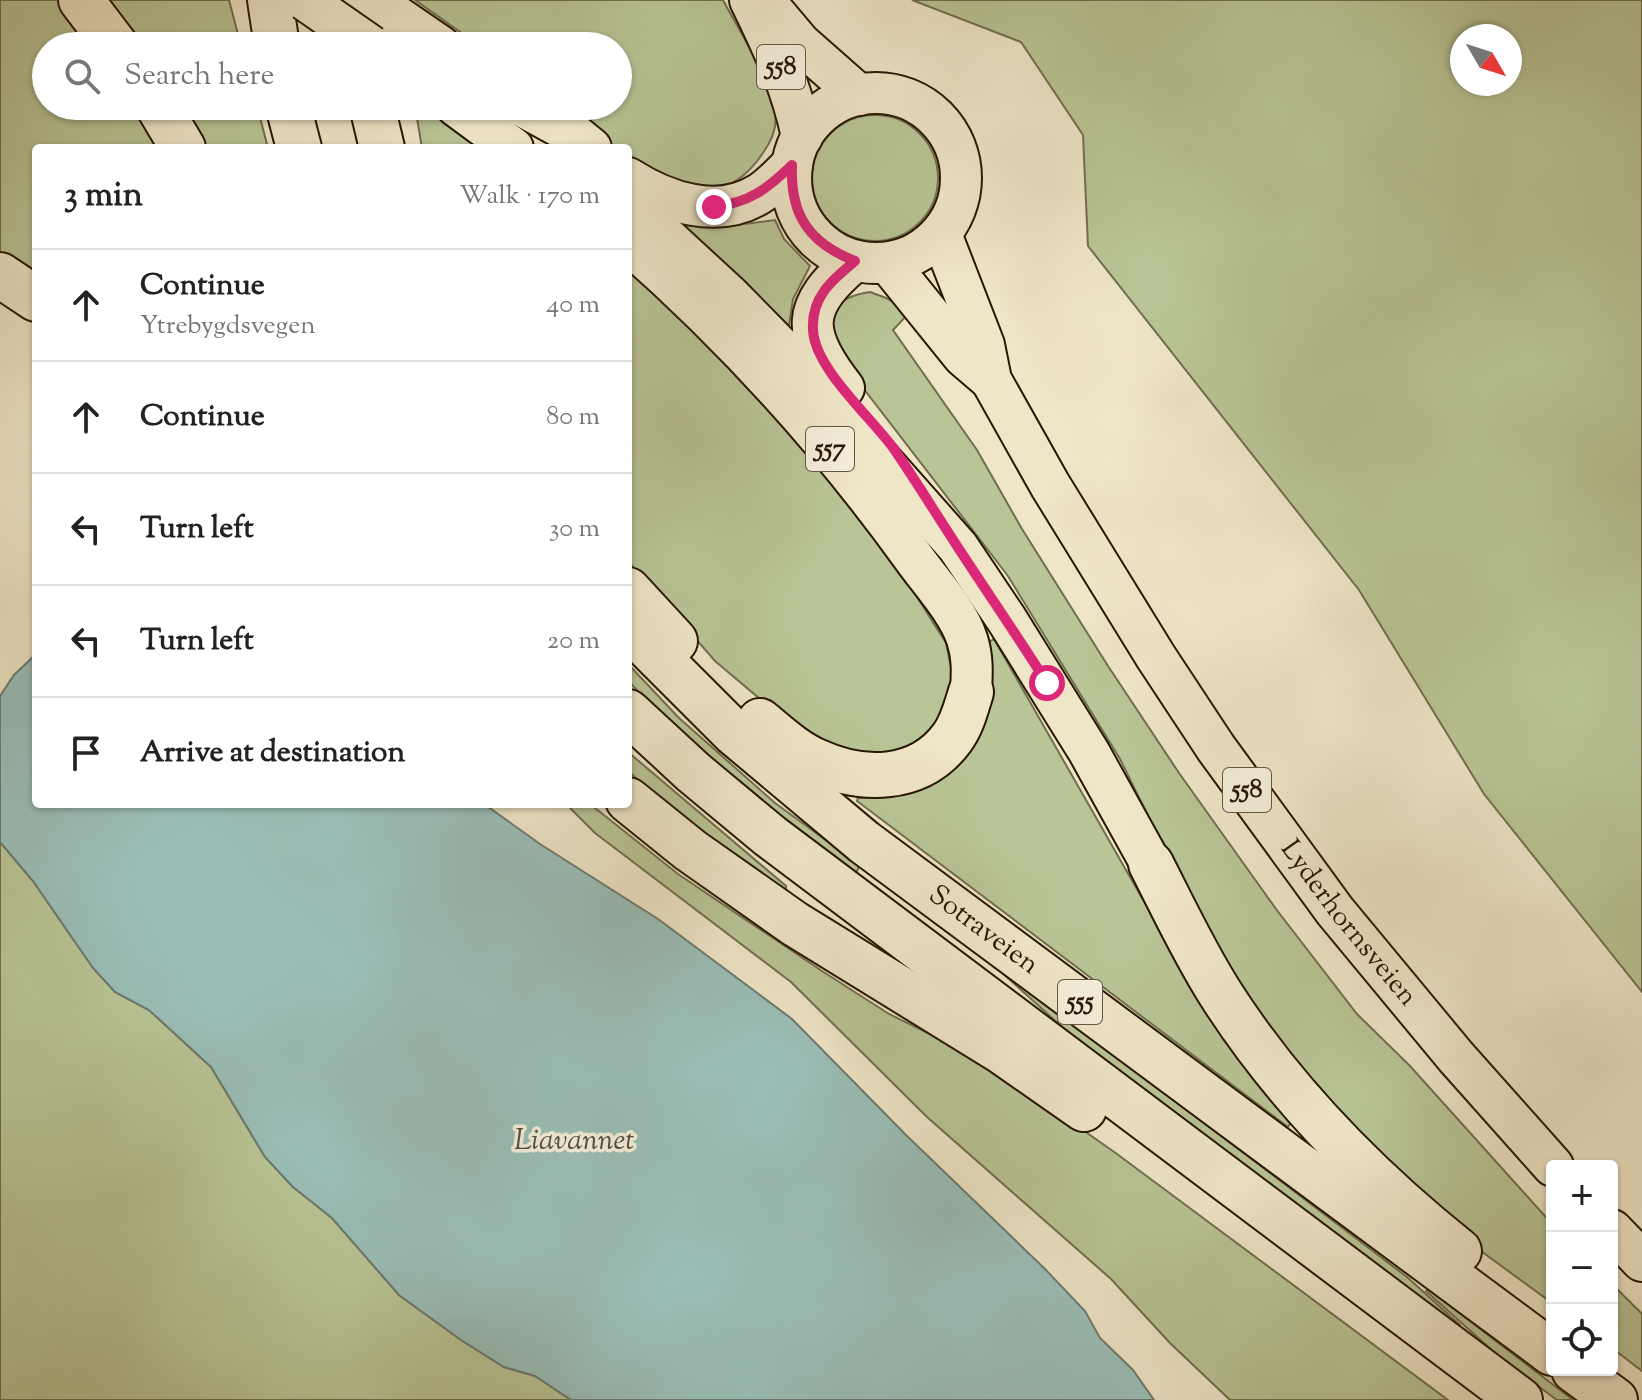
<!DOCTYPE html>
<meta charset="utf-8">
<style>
:root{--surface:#fff;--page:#f2f2f2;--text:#222;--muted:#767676;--line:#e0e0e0}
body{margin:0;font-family:"Sorts Mill Goudy",serif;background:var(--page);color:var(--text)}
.controls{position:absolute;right:24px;bottom:24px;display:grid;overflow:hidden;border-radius:8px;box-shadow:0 2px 6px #0004}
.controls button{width:72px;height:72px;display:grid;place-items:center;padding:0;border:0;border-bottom:2px solid var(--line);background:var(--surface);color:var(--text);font:40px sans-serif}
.compass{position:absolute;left:1450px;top:24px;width:72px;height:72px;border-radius:50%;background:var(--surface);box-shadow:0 2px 6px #0004;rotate:129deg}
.stop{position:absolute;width:24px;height:24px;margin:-18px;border:6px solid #db2777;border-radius:50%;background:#fff}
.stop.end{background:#db2777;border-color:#fff;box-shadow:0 2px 8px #0008}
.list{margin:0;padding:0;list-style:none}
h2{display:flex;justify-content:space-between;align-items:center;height:104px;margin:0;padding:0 32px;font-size:34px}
h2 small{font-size:26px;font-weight:400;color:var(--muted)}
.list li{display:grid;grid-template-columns:52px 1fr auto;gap:24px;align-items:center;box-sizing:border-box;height:112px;padding:0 32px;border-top:2px solid var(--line)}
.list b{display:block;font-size:30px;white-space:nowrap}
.list p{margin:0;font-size:26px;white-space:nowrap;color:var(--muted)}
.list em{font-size:26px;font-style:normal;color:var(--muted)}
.icon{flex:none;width:44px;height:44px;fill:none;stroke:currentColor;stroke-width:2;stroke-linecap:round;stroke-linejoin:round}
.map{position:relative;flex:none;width:1642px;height:1400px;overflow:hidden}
.search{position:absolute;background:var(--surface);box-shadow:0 2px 6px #0004;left:32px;top:32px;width:600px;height:88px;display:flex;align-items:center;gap:20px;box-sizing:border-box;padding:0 28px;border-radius:44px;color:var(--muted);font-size:30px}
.panel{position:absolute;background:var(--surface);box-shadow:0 2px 6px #0004;left:32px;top:144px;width:600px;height:664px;border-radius:8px}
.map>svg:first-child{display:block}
</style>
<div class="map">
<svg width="1642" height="1400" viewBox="0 0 1642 1400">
<rect width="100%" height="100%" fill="#efe6c7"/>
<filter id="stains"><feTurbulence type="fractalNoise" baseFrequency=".0025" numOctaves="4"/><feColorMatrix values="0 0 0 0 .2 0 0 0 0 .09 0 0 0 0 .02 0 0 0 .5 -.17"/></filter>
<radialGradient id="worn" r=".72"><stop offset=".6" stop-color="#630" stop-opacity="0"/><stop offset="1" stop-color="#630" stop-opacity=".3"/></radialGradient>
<g fill="#b9c596" stroke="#706e4d" stroke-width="2" fill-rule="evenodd">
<polygon points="0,0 60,0 94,46 46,46 46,106 137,106 163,148 36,148 36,277 0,253"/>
<polygon points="99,0 229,0 241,46 136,46"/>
<path d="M415,0H723C741,34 765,69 774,106C779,123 773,139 763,153C722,214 681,184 628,161V148H611L558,106H618V46H480Z"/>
<path d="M912,0H1642V992L1484,794L1359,590L1088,246L1083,135L1021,42ZM1462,36H1510V84H1462Z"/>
<polygon points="174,106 257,106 268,148 198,148"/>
<polygon points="415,106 422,106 479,148 422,148"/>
<circle cx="875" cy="178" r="63"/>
<polygon points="775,220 784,239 810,266 793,299 788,332 681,225 736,225"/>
<polygon points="628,266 712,345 824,466 902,573 946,643 952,672 949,700 936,726 916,747 892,757 850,759 792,726 715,661 628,561"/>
<path d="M870,292L886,298L910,312L893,330L977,450L1022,529L1108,666L1179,773L1276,909L1357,1014L1410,1066L1552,1224V1303L1485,1254L1418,1196L1281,1049L1200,921L1120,759L1008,576L840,358L830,316C841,299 851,295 870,292Z"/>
<polygon points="994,639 1142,898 1220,1024 1293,1119 1288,1127 857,801 858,798 891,797 912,792 987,643"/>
<path d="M628,664L679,718L775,803L860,865L853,879C775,816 698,753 628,681Z"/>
<polygon points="628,752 786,886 786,894 683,820 628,771"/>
<polygon points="566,804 590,804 678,874 822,971 889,1014 967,1052 1005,1075 1117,1154 1448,1400 1230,1400 1170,1343 1111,1279 927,1117 791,982 595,833"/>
<polygon points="0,842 33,881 93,968 115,992 149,1010 211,1067 265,1157 293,1187 332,1218 399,1295 461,1340 504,1367 535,1376 571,1400 0,1400"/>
<polygon points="980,953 1407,1277 1460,1325 1460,1329 1090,1052"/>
<polygon points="1612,1284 1642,1314 1642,1371 1612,1348"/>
<polygon points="1428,1289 1564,1393 1573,1400 1557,1400 1504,1361 1426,1291"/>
</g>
<polygon fill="#9abfb8" stroke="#6c7b70" stroke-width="2" points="36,654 36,804 484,804 540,844 658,919 792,1019 907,1136 1044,1268 1085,1311 1100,1338 1133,1370 1154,1400 571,1400 535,1376 504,1367 461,1340 399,1295 332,1218 293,1187 265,1157 211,1067 149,1010 115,992 93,968 33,881 0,842 0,696 14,675"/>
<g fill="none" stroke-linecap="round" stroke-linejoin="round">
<defs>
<g id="primary">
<polyline points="373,0 440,46"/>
<path d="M750,0C772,45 792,87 802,137"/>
<polyline points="768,5 800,43 859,95"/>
<circle cx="876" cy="178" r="85"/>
<polyline points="456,106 513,148"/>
<polyline points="522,106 575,135 591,148"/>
<path d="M628,178C666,202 717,220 759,194C771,187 781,175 792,165"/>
<polyline points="628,202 730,296 789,356 958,547 1007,620 1089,752 1151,864"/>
<path id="s1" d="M941,234L984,345L991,380L1050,485L1156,657L1216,748L1335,911L1456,1057L1553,1166"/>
<path d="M628,243C735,337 830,442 913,557C930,581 958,611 967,639C973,657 972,673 971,692"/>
<polyline points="888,263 963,356 991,380"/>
<path d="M844,388C801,333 800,306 855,261"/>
<polyline points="1612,1230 1642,1261"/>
</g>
<g id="highway">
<polyline points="81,0 116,46"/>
<polyline points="270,0 277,46"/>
<polyline points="355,0 361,46"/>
<polyline points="158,106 183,148"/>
<polyline points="288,106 299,148"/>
<polyline points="372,106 382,148"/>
<polyline points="0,275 36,299"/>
<polyline points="628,590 675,641"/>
<path id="s2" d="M628,627L734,733L864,842L1552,1353"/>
<polyline points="628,712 693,772 770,836 1520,1400"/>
<path d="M760,721C777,735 795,752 816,761C861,782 919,783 952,738C962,725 966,708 971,692"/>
<polyline points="628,800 690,850 795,924 1001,1051 1084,1109"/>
<path d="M1151,864C1173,907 1194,952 1220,993C1283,1092 1368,1178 1459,1251"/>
<polyline points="1574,1370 1615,1400"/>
</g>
</defs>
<use href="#primary" stroke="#261604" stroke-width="44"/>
<use href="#highway" stroke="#261604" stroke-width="48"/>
<use href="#primary" stroke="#efe6c7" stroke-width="40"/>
<use href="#highway" stroke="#efe6c7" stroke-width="44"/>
<defs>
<polyline id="primary-bridge" points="305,0 371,46"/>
</defs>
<use href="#primary-bridge" stroke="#261604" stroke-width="44" stroke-linecap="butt"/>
<use href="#primary-bridge" stroke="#efe6c7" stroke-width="40"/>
</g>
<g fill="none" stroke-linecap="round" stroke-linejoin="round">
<path stroke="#db2777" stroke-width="10" d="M714,207C750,202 766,190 792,165C790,215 809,243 855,261C832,280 811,297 813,330C815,369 871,417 894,449C916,481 936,514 957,546C987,592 1018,637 1047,683"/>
</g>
<g text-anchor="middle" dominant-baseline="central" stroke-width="7" stroke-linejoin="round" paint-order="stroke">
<g fill="#f5efdb" stroke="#645744" stroke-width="2">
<rect x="757" y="45" width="48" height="44" rx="6"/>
<rect x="806" y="427" width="48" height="44" rx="6"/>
<rect x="1223" y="768" width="48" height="44" rx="6"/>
<rect x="1058" y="980" width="44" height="44" rx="6"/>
</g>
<g font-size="26" font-weight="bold" fill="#261604">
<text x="781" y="67">558</text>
<text x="830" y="449">557</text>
<text x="1247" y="790">558</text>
<text x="1080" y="1002">555</text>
</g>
<g font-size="28" fill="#261604" stroke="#f5efdb">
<text stroke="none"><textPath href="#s1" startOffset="806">Lyderhornsveien</textPath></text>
<text stroke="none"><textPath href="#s2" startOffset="468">Sotraveien</textPath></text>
</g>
<g font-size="30" font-style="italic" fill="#4f5143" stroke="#f5efdb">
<text x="574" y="1141">Liavannet</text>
</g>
</g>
<rect width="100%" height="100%" filter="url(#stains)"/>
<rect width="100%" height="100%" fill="url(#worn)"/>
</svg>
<div class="controls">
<button>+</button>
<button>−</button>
<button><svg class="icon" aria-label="locate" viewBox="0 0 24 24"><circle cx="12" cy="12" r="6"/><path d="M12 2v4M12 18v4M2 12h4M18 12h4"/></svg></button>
</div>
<svg class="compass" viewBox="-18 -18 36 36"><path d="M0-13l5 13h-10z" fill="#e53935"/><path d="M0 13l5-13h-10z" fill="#767676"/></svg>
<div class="stop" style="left:1047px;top:683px"></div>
<div class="stop end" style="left:714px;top:207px"></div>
<div class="search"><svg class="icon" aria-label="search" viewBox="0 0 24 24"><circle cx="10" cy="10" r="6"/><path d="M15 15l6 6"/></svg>Search here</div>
<section class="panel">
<h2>3 min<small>Walk · 170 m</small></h2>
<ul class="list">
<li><svg class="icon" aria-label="ahead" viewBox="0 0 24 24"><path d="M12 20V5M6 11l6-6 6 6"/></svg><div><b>Continue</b><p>Ytrebygdsvegen</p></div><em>40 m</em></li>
<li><svg class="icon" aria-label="ahead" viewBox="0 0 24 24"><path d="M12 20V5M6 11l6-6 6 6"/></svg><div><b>Continue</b></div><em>80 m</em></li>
<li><svg class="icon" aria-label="left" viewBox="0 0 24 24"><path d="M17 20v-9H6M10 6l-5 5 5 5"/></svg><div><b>Turn left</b></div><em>30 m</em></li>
<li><svg class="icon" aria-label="left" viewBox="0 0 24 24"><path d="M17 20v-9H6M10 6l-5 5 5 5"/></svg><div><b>Turn left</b></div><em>20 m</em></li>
<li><svg class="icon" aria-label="arrive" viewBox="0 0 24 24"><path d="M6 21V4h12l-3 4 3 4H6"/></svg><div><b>Arrive at destination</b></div></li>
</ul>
</section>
</div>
